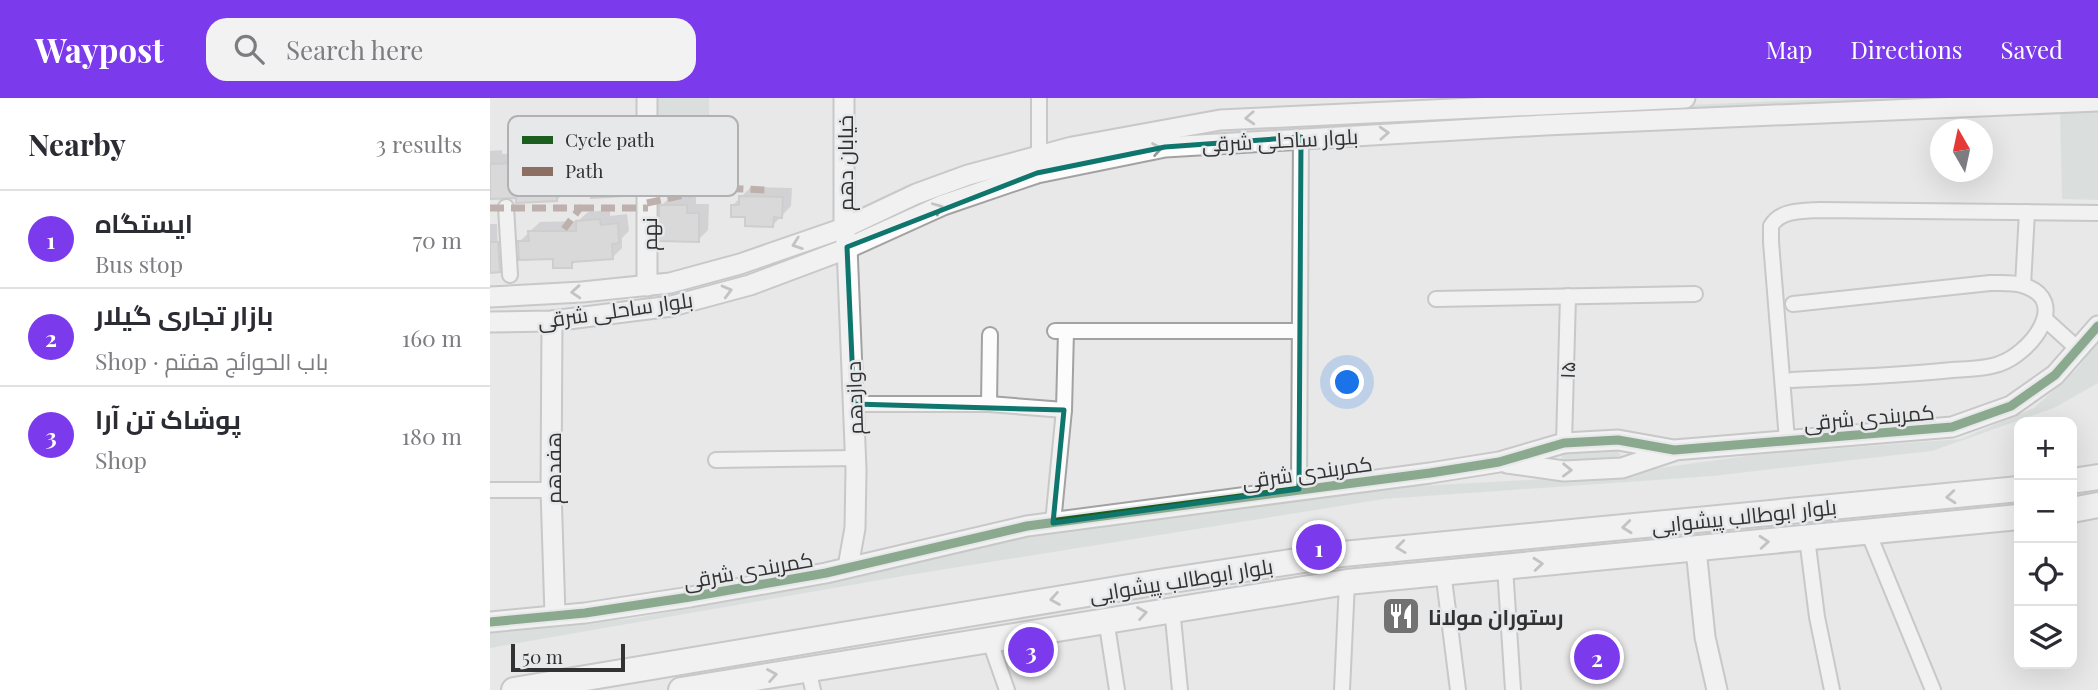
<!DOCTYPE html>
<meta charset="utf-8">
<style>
:root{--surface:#fff;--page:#f2f2f3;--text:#2b2b33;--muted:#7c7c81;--line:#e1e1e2;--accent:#7c3aed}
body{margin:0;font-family:"Playfair Display",Cairo,serif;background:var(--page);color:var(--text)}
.controls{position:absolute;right:21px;bottom:21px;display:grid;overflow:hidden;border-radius:14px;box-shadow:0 7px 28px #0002}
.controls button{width:63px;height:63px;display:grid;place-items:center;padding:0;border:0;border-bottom:2px solid var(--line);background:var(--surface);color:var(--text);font:35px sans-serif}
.compass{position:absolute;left:1440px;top:21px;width:63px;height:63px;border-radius:50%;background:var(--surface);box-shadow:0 7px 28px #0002;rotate:351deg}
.scale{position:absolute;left:21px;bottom:18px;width:114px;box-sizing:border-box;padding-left:7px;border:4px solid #323232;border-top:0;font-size:19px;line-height:24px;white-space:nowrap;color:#323232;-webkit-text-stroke:5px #e7e8ea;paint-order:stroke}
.you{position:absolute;left:858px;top:285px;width:24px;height:24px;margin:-18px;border:5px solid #fff;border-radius:50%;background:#1a73e8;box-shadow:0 0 0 10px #1a73e833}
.badge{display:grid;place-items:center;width:46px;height:46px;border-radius:50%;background:var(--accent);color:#fff;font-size:23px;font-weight:700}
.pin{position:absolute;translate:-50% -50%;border:4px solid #fff;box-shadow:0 2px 7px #0006}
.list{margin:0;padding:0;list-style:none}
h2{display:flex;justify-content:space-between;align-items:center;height:91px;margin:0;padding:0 28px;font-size:30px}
h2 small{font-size:23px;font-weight:400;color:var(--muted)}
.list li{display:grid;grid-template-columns:46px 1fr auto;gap:21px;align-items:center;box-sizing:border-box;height:98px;padding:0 28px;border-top:2px solid var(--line)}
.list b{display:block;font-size:26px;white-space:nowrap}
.list p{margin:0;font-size:23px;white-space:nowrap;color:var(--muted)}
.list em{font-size:23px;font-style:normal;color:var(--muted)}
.icon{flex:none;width:38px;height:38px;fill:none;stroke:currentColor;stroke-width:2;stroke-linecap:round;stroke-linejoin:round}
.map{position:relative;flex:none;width:1608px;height:592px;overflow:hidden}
header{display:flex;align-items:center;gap:42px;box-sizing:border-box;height:98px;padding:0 35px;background:var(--accent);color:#fff}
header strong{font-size:33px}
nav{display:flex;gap:38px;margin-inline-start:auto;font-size:24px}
.search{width:490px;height:63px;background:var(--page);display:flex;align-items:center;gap:18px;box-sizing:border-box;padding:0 24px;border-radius:21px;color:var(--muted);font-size:26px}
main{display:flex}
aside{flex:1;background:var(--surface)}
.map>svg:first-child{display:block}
</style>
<header>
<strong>Waypost</strong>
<div class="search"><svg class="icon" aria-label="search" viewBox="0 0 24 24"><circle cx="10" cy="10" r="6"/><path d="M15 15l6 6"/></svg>Search here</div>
<nav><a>Map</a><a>Directions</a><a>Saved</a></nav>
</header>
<main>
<aside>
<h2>Nearby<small>3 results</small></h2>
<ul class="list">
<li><span class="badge">1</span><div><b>ایستگاه</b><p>Bus stop</p></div><em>70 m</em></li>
<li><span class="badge">2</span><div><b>بازار تجاری گیلار</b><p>Shop · باب الحوائج هفتم</p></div><em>160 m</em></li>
<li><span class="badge">3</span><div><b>پوشاک تن آرا</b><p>Shop</p></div><em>180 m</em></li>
</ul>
</aside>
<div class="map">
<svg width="1608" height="592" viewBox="0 0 1608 592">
<rect width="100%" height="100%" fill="#e8e8e9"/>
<g fill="#cad6ce">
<polygon points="161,0 219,0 219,22 162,22"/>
<polygon points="1359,0 1508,0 818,31 816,24"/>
<polygon points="1608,11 1608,102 1572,101 1570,12"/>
<polygon points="733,28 805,28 801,31 685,42 367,138 363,131 498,78"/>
<polygon points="1608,242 1608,285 1564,310 1442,353 1223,378 894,401 419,477 0,550 0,530 139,521 330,487 536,439 890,390 1112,378 1270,356 1471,341 1544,310 1587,271"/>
<polygon points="1123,348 1131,357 1124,363 1080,368 1071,359 1077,352"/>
</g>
<g fill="#0003">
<polygon points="12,52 12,56 66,55 66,63 77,63 101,61 108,54 133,53 133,59 141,59 142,86 132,97 102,93 74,94 67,102 0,99 0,53"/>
<polygon points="261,89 302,90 301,108 283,127 257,117 243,107"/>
<polygon points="181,98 206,98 206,106 219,106 218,132 208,142 171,108"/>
<polygon points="120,112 120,118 137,116 139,133 132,140 132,150 122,160 87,162 81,168 29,144 50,124 88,123 98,114"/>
<polygon points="0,126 7,126 8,166 11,166 9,130 18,129 19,162 9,172 0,173"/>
</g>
<g fill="#c8c8c8" stroke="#afafaf" stroke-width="2">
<polygon points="123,62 123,68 132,68 133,98 101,100 101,95 67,96 67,103 26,105 26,100 0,101 0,66 57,64 57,72 66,72 97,70 97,64"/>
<polygon points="249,98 293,99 292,120 284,119 283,129 255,128 255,119 241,119 241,107 249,107"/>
<polygon points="169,107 197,107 197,115 209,115 209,144 169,143"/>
<polygon points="110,121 111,127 128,125 129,145 122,146 123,161 82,164 82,170 63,170 63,161 29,162 28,143 39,143 38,133 86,133 86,123"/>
<polygon points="0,144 8,144 10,174 0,175"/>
</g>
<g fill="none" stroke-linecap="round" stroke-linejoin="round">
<defs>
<g id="street">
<polyline points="549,0 549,57"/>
<polyline points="16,109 20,177"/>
<polyline points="1533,187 1537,114"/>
<polyline points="946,201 1205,196"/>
<polyline points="1556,222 1589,252"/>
<polyline points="565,233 810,233"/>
<path d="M1302,282C1355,279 1409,278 1462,272C1477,271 1495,271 1509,266C1540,256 1583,202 1532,187C1523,184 1510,185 1500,185L1303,206"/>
<polyline points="364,306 499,306 574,312"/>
<polyline points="499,306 500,237"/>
<path d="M1297,342L1281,144V128C1290,112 1312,113 1329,112L1608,115"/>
<polyline points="1074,345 1078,198"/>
<polyline points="226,362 366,360"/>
<polyline points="809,391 811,39"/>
<polyline points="0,392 61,392"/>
<polyline points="563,425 574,312 576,233"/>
<polyline points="1378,434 1443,592"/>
<polyline points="1317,440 1327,519 1342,592"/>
<polyline points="1015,469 1023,592"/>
<polyline points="953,473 968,592"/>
<polyline points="682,510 690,592"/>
<polyline points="616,521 627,592"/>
<polyline points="499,541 517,592"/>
<polyline points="318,571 323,592"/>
<polyline points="852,592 857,484"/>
</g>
<g id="secondary">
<polyline points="157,0 157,188"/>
<polyline points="354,0 354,130 357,149 366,372 365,430 358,469"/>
<polyline points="0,199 92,194 180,185 250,166 354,130 426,96 478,77 582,49 730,22 1195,0"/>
<polyline points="62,223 61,392 65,517"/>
<polyline points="0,224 62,223 182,208 260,187 356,151 453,107 547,75 675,49 1055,27 1608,3"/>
<polyline points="1017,365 1074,373 1132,370 1183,353"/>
<polyline points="1206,451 1215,539 1227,592"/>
<polyline points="0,524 95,515 200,499 336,475 537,428 940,375 1009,364 1074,345 1128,342 1184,352 1462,329 1521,308 1565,277 1608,228"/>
</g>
<g id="highway">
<polyline points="1582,383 1608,379"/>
<polyline points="1582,412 1608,407"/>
<polyline points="24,592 669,484 853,456 1529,391"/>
<polyline points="191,592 857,484 1529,419"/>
</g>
</defs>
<use href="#street" stroke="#a2a2a2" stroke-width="18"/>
<use href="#secondary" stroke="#a2a2a2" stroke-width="23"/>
<use href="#highway" stroke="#a2a2a2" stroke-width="28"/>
<use href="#street" stroke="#fcfcfc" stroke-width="14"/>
<use href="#secondary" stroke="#fcfcfc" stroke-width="19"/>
<use href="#highway" stroke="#fcfcfc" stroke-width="24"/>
<g stroke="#8d6e63" stroke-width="7" stroke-dasharray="14 7" stroke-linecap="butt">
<polyline points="157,105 227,90 276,92"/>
<polyline points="0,110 90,110 74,131"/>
<polyline points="90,110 158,110"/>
</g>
<defs>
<polyline id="cycleway" points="0,524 95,515 200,499 336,475 537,428 940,375 1009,364 1074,345 1128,342 1184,352 1462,329 1521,308 1565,277 1608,228"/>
</defs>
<use href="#cycleway" stroke="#e7e8ea" stroke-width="13"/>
<use href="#cycleway" stroke="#1b5e20" stroke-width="9"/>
</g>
<defs><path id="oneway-chevron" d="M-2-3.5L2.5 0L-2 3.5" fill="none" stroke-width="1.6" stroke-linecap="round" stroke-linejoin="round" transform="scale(1.75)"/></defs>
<g stroke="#979797">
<use href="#oneway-chevron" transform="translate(760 20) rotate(177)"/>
<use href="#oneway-chevron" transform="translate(894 35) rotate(-3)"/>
<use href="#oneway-chevron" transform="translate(667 51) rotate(-10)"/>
<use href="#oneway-chevron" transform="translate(448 110) rotate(-23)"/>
<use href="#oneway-chevron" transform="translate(307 146) rotate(161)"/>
<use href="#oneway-chevron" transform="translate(237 193) rotate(-15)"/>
<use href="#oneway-chevron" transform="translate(86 194) rotate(176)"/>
<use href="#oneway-chevron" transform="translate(1077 372) rotate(1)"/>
<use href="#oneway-chevron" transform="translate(1461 399) rotate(175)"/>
<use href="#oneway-chevron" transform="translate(1137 429) rotate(174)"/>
<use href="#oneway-chevron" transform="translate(1274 444) rotate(-5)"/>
<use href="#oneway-chevron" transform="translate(911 449) rotate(173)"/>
<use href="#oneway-chevron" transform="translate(1048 466) rotate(-5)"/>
<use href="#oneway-chevron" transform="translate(565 501) rotate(170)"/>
<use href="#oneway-chevron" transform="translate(652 515) rotate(-10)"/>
<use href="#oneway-chevron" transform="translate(282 577) rotate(-10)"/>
</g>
<path d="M0 0H1608V592H0ZM811,39L809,391L563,425L574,312L364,306L357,149L547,75L675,49Z" fill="#e8e8e9" fill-opacity=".55" fill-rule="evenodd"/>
<path fill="none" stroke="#0f766e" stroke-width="5" stroke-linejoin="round" d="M811,39L809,391L563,425L574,312L364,306L357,149L547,75L675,49Z"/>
<defs>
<symbol id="restaurant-square" viewBox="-11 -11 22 22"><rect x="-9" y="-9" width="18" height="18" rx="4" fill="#727272" stroke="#e7e8ea"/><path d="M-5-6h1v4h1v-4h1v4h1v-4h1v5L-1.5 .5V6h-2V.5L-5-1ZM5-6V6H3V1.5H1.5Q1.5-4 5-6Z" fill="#fff"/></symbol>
</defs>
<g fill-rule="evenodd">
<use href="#restaurant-square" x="889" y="496" width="44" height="44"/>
</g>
<g text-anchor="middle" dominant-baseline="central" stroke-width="5" stroke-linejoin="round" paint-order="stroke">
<g font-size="21" fill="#323232" stroke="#e7e8ea">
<text transform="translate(790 41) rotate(-3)">بلوار ساحلی شرقی</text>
<text transform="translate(354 65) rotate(-90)">خیابان دهم</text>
<text transform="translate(158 136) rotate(-90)">نهم</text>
<text transform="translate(125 211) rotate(-8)">بلوار ساحلی شرقی</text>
<text transform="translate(1076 272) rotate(-88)">۱۵</text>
<text transform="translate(363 300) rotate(-92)">دوازدهم</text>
<text transform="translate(1379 318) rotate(-5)">کمربندی شرقی</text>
<text transform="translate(62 370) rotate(-90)">هفدهم</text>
<text transform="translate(817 373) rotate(-8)">کمربندی شرقی</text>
<text transform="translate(1254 417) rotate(-6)">بلوار ابوطالب پیشوایی</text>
<text transform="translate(258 471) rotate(-10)">کمربندی شرقی</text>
<text transform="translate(691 481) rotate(-9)">بلوار ابوطالب پیشوایی</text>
</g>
<g font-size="21" font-weight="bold" fill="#323232" stroke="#e7e8ea" text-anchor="start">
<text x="938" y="518">رستوران مولانا</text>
</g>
</g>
<rect x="18" y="18" width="230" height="80" rx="10" fill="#e7e8ea" stroke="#b1b1b3" stroke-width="2"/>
<rect x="32" y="38" width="31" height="8" fill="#1b5e20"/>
<rect x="32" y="69" width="31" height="9" fill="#8d6e63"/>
<g font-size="19" fill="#323232">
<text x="75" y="49">Cycle path</text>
<text x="75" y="80">Path</text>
</g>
</svg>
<div class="controls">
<button>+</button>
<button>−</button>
<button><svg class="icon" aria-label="locate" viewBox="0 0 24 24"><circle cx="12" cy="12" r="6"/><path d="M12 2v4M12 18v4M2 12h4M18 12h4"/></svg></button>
<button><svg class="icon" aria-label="layers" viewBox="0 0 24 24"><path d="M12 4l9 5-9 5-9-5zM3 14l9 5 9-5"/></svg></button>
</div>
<svg class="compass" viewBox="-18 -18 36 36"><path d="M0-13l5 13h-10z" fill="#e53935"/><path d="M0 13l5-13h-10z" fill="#7c7c81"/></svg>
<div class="scale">50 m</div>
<div class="you"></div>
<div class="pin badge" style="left:829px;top:449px">1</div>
<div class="pin badge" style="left:1107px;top:559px">2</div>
<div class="pin badge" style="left:541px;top:552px">3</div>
</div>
</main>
